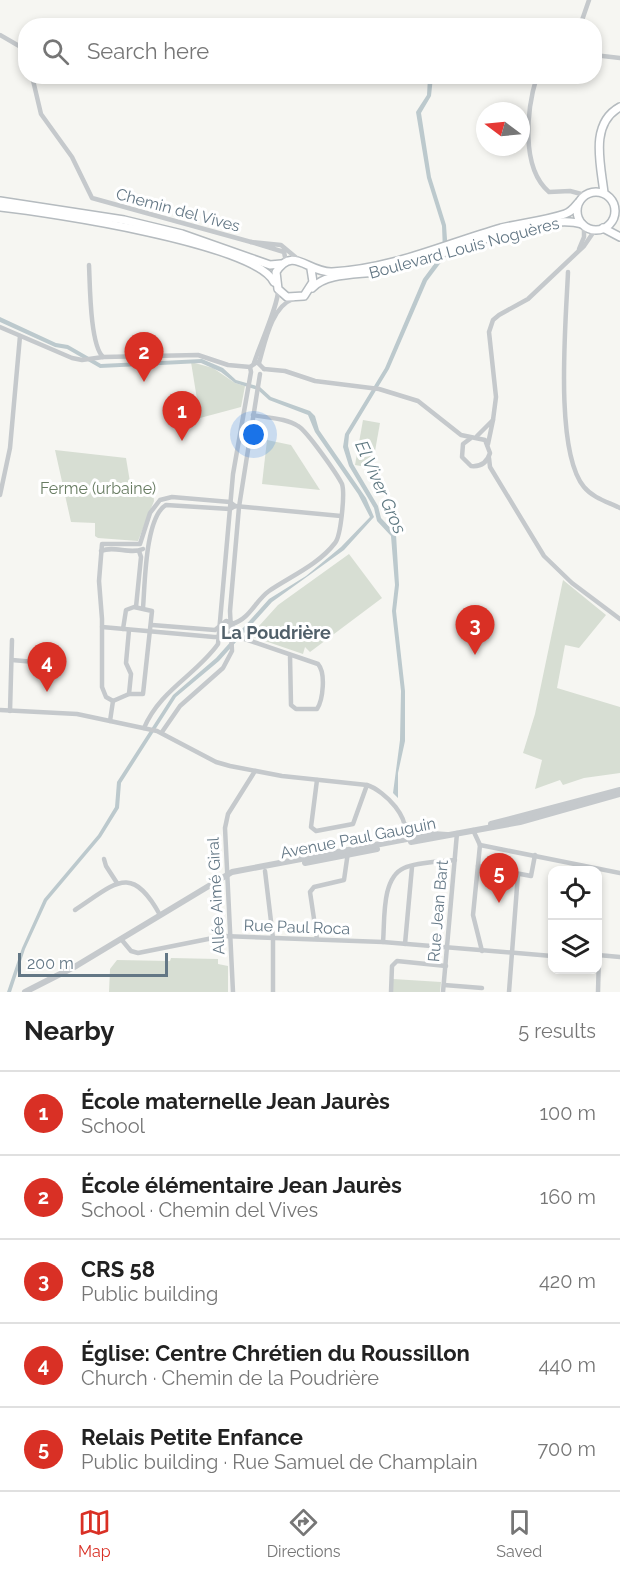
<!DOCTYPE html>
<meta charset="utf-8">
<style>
:root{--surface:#fff;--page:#f6f6f6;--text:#222;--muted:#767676;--line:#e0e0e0;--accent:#d93025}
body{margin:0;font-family:Raleway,sans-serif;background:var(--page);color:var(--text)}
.controls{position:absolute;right:18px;bottom:18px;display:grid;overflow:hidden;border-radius:12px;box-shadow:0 3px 9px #0003}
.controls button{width:54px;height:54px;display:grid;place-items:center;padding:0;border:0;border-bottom:2px solid var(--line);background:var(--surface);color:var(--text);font:30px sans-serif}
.compass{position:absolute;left:476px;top:102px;width:54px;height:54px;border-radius:50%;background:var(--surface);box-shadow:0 3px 9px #0003;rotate:286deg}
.scale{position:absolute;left:18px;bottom:15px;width:150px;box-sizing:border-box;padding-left:6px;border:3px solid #637785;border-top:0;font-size:16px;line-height:21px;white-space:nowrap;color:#637785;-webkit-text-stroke:4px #fff;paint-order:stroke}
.you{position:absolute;left:254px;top:435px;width:21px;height:21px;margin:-15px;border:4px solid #fff;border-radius:50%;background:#1a73e8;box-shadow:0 0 0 9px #1a73e833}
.badge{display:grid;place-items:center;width:39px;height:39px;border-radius:50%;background:var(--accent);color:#fff;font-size:20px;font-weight:700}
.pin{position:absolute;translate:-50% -50px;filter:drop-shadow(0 2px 3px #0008)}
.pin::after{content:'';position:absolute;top:32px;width:21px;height:18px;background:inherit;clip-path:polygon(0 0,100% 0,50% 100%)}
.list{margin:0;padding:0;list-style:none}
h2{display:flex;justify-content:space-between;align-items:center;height:78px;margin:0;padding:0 24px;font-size:26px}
h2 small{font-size:20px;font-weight:400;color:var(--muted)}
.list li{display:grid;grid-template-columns:39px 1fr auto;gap:18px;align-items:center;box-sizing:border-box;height:84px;padding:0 24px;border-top:2px solid var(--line)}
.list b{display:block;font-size:22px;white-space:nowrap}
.list p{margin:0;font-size:20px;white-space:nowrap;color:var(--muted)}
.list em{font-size:20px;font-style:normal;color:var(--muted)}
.icon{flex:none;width:33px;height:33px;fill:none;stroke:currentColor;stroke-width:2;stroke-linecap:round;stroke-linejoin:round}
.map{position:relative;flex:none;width:620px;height:992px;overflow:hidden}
.search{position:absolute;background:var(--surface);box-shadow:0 3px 9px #0003;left:18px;right:18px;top:18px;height:66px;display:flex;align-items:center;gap:15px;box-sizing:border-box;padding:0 21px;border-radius:24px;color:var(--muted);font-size:22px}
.sheet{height:498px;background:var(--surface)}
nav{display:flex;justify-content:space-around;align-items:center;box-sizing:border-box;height:84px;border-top:2px solid var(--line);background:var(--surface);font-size:16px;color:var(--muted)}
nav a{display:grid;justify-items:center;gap:3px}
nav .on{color:var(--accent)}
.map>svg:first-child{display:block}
</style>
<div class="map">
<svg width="620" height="992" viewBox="0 0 620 992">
<rect width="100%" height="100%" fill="#f6f6f2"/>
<g fill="#d7ded3">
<polygon points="191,362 213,368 235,383 245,386 241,407 200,418"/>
<polygon points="363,420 380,423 372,468 355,465"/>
<polygon points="267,440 291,445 320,490 262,484"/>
<polygon points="55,450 126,458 132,494 153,492 154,501 138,541 98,538 95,536 95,523 71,522"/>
<polygon points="349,554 382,598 310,652 305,647 303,654 250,636 278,605"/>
<polygon points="563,580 606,615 579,648 565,645 557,688 620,707 620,773 584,778 563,785 560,780 535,789 542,760 523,753 535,714"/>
<polygon points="171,958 218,959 218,964 228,966 228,992 109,992 110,969 117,960 170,961"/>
<polygon points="393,979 441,982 440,992 393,992"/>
</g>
<g fill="#bcc9cd">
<polygon points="428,77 433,77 431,96 421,113 431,177 446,225 448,253 427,281 389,369 349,435 348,446 353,464 378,506 381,518 396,534 399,585 396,611 405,691 405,741 398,773 398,798 393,793 400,740 401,691 392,611 395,585 391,536 377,521 374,508 349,466 343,447 345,434 385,368 423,279 443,252 442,226 427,178 416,112 427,95"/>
<polygon points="0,317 56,343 68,345 101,364 202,359 223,368 236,380 260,387 271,397 310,411 315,416 319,430 366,498 374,517 344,550 272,602 219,661 176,697 121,783 119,808 101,837 47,901 25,949 11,992 7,992 22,948 44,899 98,835 115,807 117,782 173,695 216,658 269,599 306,576 341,547 370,517 358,494 315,432 308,415 269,400 258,390 235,383 221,372 201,363 100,368 67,349 55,347 0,322"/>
</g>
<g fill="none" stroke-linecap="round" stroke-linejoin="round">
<defs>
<g id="secondary">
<circle cx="596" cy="211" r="19"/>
<path d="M604,193C601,165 589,124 620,107"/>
<polyline points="0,201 124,220 182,234 270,265 281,264"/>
<path d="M0,207C46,212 255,243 274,282"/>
<polyline points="603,228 620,237"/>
<path d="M311,269L313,282L304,296L287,297L278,289L276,272C293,245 308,273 332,272C392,269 445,244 501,228C522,223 544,221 565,214C571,212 574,208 578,203"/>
<path d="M312,288C327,272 360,275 382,271C431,262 540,210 582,224"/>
</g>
</defs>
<use href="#secondary" stroke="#b5bbbf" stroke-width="10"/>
<g stroke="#c5c9cc" stroke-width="4.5">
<polyline points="580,26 589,0"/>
<polyline points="0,35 26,50"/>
<polyline points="594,55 620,58"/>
<polyline points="32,76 41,114 72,157 92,198 251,242"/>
<path d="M537,76C527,108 520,167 549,192L570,191L585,195"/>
<polyline points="579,249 584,237 584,226"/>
<polyline points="286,262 284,252 251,242 281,245 299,260"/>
<path d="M89,265C90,285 90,345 103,357L198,355L228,365L250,367"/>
<path d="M568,272C566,321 554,451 584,487C593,498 608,502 620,508"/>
<polyline points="0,327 72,358 82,360 103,357"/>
<path d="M254,363C259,347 280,301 278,289"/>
<path d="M259,363C265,343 271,307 293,299"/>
<path d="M264,369L285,371L315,381L379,389L418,401L461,435L485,440L490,453C487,463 481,467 471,466L462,457L463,444L471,438"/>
<polyline points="493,420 496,397 489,332 493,320 499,315 528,299 584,246 595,230"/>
<polyline points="477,436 493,420 488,444"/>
<polyline points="489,458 490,467 544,556 572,583 620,619"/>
<polyline points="0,495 10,448 20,336"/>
<path d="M101,551C114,545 130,555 143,549"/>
<polyline points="136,607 141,557 139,551"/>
<path d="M143,608C145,585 145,517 166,505L230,509L235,506L341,516"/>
<path d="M232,624C250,619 255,601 269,591C291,576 318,565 335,543C341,536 345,493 342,484C337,474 307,431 298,426C286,418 267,418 253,415"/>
<polyline points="152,625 215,630 226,621 232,623"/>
<polyline points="232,626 245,639"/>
<polyline points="102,627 214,637 226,637 231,632"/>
<polyline points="129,630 126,663 131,674 129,694"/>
<path d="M232,637L245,639L318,664C326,673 323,700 317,709H296L291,705L290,655"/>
<polyline points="12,660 46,663"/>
<polyline points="113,701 106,697 102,687 102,619 99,581 102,544 140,544 150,513 160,500 172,497 230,502 235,506"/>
<polyline points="113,701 129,694 143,694 152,611 134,607 126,610 123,629"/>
<path d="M0,710L77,714L157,731L216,762L230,766L282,776L367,785C385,791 413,819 403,840"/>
<polyline points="10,711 12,640"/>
<polyline points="110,721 113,701"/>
<path d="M144,728C160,690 196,675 218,644L233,474L251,372L250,367L257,362L264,369"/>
<polyline points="162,732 180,706 223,668 232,651 230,611 239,507 260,374"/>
<polyline points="317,780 311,827 316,831 353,824 367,785"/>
<polyline points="404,824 430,833"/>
<polyline points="473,830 480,845"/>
<polyline points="480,845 620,873"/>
<polyline points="480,845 473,915 482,951"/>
<polyline points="104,859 106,866 117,883"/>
<polyline points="478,866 531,876 535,855"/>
<polyline points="265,871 273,938 273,992"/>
<path d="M75,910C115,884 131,862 160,915"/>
<polyline points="121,939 131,951 138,953 223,936 383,942 552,956"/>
<polyline points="317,939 310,892 314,887 344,880 348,852"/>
<path d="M383,942C385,921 381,878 404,868C418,862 439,862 455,860"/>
<polyline points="405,944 412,867"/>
<polyline points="598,955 620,957"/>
<polyline points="444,985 482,988"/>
<polyline points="233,992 225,828 228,814 255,771"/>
<polyline points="391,992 392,966 397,961 446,966"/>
<polyline points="443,992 457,833"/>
<polyline points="509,992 518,874"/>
<polyline points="598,992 599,955"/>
</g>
<g stroke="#c5c9cc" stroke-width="6">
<polyline points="491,824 620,790"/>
<polyline points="411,842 520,822 620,794"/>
<polyline points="305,863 377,849"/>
<polyline points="25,992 76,966 232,872 433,834 447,835"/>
</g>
<use href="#secondary" stroke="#fff" stroke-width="7"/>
</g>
<g text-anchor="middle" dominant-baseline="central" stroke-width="6" stroke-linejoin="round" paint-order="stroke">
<g font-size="16" fill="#637785" stroke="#fff">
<text transform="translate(178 210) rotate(15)">Chemin del Vives</text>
<text transform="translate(464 248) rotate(-15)">Boulevard Louis Noguères</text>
<text transform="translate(358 838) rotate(-11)">Avenue Paul Gauguin</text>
<text transform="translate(216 896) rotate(-93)">Allée Aimé Giral</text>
<text transform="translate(438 911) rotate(-85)">Rue Jean Bart</text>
<text transform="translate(297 927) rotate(2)">Rue Paul Roca</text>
</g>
<g font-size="16" fill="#687c62" stroke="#fff">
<text x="98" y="488">Ferme (urbaine)</text>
</g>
<g font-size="18" font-style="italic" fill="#5f7982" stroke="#fff">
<text transform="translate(381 487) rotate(66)">El Viver Gros</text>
</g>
<g font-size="18" font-weight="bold" fill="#51606a" stroke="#fff">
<text x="276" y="632">La Poudrière</text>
</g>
</g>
</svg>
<div class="controls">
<button><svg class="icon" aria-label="locate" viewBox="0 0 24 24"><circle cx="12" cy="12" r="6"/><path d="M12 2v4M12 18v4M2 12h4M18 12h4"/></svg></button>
<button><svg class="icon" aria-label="layers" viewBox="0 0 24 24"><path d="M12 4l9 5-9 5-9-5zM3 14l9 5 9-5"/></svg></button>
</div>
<svg class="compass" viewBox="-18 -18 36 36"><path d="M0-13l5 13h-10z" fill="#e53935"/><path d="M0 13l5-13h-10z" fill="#767676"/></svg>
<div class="scale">200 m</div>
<div class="you"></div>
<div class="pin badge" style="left:182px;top:441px">1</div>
<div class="pin badge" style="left:144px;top:382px">2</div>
<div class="pin badge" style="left:475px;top:655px">3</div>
<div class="pin badge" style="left:47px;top:692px">4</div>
<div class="pin badge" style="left:499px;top:903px">5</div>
<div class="search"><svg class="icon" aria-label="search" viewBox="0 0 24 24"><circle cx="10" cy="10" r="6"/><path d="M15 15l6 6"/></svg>Search here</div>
</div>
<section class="sheet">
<h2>Nearby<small>5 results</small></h2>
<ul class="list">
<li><span class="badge">1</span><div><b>École maternelle Jean Jaurès</b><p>School</p></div><em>100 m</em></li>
<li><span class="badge">2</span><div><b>École élémentaire Jean Jaurès</b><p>School · Chemin del Vives</p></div><em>160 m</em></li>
<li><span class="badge">3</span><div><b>CRS 58</b><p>Public building</p></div><em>420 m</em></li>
<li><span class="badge">4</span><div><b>Église: Centre Chrétien du Roussillon</b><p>Church · Chemin de la Poudrière</p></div><em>440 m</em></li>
<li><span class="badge">5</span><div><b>Relais Petite Enfance</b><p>Public building · Rue Samuel de Champlain</p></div><em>700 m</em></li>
</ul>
</section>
<nav>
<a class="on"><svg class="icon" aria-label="map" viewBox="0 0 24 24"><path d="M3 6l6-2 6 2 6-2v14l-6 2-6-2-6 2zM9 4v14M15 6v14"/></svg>Map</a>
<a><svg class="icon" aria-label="directions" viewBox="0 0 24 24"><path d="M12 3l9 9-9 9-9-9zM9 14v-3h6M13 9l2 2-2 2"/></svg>Directions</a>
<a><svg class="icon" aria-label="saved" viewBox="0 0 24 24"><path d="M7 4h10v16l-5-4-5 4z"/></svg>Saved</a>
</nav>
